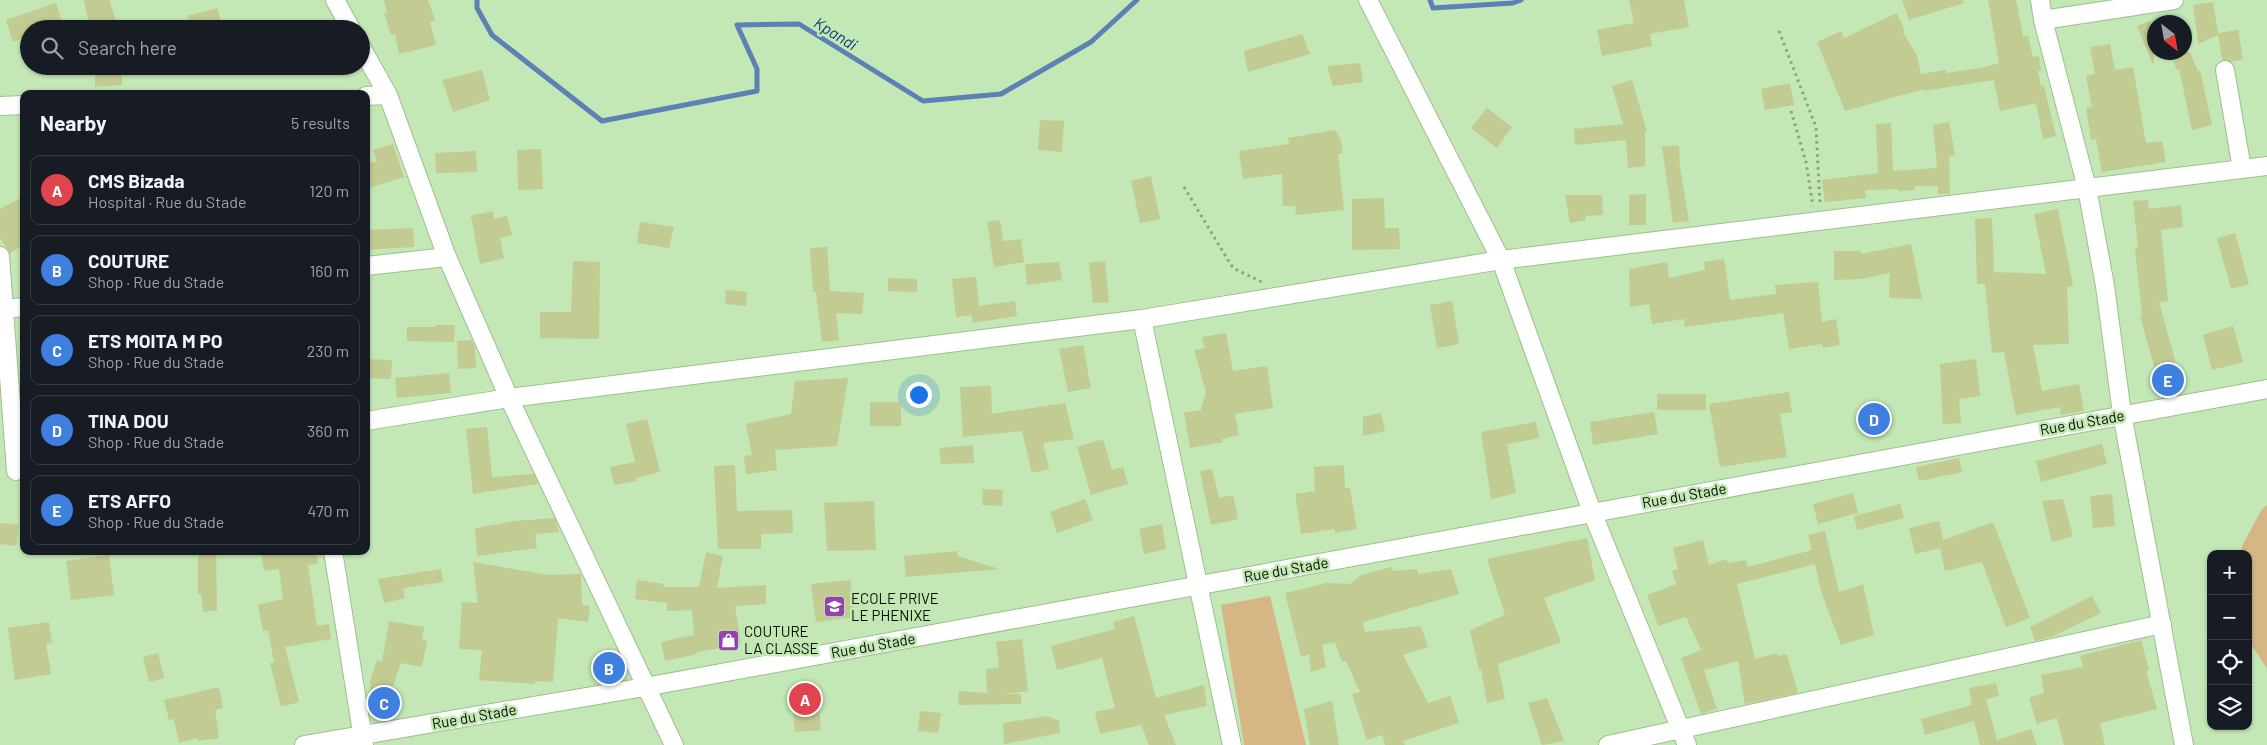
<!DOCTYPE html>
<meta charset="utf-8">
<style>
:root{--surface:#171b24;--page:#20242c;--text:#f1f3f6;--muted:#9ea1a6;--line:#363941;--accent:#9542b1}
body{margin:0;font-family:Barlow,sans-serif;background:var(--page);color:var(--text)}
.controls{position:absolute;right:15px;bottom:15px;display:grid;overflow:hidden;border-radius:10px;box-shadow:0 1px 4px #0004}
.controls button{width:45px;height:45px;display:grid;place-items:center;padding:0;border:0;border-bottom:1px solid var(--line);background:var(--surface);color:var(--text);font:25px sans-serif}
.compass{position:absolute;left:2147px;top:15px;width:45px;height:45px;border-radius:50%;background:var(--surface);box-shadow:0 1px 4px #0004;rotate:149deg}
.you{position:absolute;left:918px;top:394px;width:18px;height:18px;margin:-12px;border:4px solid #fff;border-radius:50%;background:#1a73e8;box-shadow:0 0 0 8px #1a73e833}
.badge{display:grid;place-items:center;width:32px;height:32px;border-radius:50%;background:var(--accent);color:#fff;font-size:16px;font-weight:700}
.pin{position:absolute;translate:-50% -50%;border:2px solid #fff;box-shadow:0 1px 5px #0006}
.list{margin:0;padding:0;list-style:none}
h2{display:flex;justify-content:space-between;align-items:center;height:65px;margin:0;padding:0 20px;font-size:21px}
h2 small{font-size:16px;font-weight:400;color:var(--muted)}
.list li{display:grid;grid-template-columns:32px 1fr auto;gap:15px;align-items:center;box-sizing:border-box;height:70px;margin:0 10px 10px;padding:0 10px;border:1px solid var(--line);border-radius:10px}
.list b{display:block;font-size:19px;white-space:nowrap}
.list p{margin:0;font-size:16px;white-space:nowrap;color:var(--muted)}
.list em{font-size:16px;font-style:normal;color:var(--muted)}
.icon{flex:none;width:28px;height:28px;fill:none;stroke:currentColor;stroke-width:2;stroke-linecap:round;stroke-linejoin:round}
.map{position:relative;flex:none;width:2267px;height:745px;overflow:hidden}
.search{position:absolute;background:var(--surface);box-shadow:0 1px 4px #0004;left:20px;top:20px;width:350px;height:55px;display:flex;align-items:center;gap:12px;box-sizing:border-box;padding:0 18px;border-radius:28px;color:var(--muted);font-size:19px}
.panel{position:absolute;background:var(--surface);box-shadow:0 1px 4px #0004;left:20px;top:90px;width:350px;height:465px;border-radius:10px}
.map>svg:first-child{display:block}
</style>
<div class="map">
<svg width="2267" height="745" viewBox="0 0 2267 745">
<rect width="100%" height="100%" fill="#c3e7b5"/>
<g fill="#d7b685">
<polygon points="2267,505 2267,669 2248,639 2248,554 2241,554 2242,546 2262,509"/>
<polygon points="1270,596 1306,745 1244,745 1221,605"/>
</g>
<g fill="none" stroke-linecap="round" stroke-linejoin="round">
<g stroke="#5b81b5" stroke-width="5">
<polyline points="477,0 477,8 492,35 602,121 757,91 757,69 737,25 799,24 923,101 1001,94 1091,42 1137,0"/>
<polyline points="1430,0 1433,8 1513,3 1521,0"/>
</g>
</g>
<g fill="#c1cb92">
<polygon points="84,0 109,0 119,29 90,29"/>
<polygon points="384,0 428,0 435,20 430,22 436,45 399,54 395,34 391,35 384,13 387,13"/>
<polygon points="1629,0 1684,0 1689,27 1650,34 1652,46 1602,56 1597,30 1634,23"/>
<polygon points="1902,0 1963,0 1964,3 1909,20"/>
<polygon points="1988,0 2016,0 2023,37 2028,36 2033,57 2039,56 2041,70 2038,71 2041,86 2044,86 2056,136 2043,139 2036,103 2000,111 1994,80 1924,91 1924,89 1845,111 1817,42 1841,31 1844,38 1897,13 1905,31 1903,32 1917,56 1921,74 1946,70 1946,73 1985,67 1999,63"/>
<polygon points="2213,2 2218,33 2238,30 2243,59 2231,62 2222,60 2218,35 2198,44 2193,5"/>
<polygon points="56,3 63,25 52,29 29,29 29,36 13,42 6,20"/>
<polygon points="217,8 221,21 191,29 187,16"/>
<polygon points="2150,21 2154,32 2154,67 2137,26"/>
<polygon points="1302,34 1310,54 1248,72 1244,51"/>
<polygon points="2110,44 2115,70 2133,67 2146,143 2162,141 2166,162 2102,172 2096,139 2091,140 2086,108 2092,107 2086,76 2095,74 2090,47"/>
<polygon points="2170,52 2190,52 2198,71 2200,70 2212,125 2192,130 2179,69 2177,70"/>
<polygon points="1360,63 1363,82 1333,86 1327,66"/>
<polygon points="95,66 122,66 122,85 95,87"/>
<polygon points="482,70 490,100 453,112 442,80"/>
<polygon points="1632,80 1647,132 1645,132 1645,166 1628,168 1626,140 1575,145 1574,129 1623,124 1612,86"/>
<polygon points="1790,83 1794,105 1765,110 1761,89"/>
<polygon points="1487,108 1512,127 1497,148 1471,128"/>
<polygon points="1040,120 1064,121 1062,152 1038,150"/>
<polygon points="1949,122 1955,155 1949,156 1950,194 1938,194 1938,186 1915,186 1915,190 1898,191 1898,189 1865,190 1866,198 1825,202 1822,180 1878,173 1876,124 1891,123 1893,171 1937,168 1933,125"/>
<polygon points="1335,130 1341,140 1343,153 1338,154 1344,210 1296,215 1295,206 1283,206 1282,174 1243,179 1239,151 1289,144 1288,138"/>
<polygon points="393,144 404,177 366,189 366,163 377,162 373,150"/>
<polygon points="1662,146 1679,146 1680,167 1689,221 1673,223"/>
<polygon points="541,149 543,189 518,190 517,150"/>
<polygon points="476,151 477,172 436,173 435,153"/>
<polygon points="1151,176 1160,219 1140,223 1131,181"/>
<polygon points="1646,194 1646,225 1629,225 1629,195"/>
<polygon points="1565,195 1602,195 1603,215 1585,216 1586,220 1570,223"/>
<polygon points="24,196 24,245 10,253 0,238 0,209"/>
<polygon points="1384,198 1385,228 1399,228 1400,249 1352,250 1352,199"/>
<polygon points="2148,200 2149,209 2181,205 2183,227 2161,230 2168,301 2159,302 2175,360 2178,384 2153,387 2151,373 2156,373 2140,316 2142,315 2135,248 2138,248 2133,201"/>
<polygon points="2058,209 2073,286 2067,287 2069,344 2033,345 2042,391 2079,384 2084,411 2061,415 2060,407 2016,415 2004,352 1992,353 1985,284 1977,284 1975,219 1992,218 1994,272 2046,274 2034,214"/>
<polygon points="493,211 494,219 507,216 512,235 500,238 504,258 480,264 471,216"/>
<polygon points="1000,220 1003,241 1021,239 1024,262 994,267 987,222"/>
<polygon points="640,222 674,227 669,248 637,243"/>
<polygon points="413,228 414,247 366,250 366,230"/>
<polygon points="2235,233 2249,284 2231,289 2217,238"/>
<polygon points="1911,244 1922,299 1889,298 1890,273 1860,279 1834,280 1834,251 1861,251 1861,254"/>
<polygon points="827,247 830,291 864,293 862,314 836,313 839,340 822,342 816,292 813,292 810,248"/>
<polygon points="1724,259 1730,300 1776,294 1775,285 1818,282 1822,322 1836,319 1840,345 1823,348 1822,344 1789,349 1783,313 1685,327 1684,319 1652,324 1649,304 1630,307 1629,269 1667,262 1669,278 1705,270 1704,262"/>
<polygon points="573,261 600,262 599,339 540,338 540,312 571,312"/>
<polygon points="1105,261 1109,302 1093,303 1089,263"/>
<polygon points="1059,262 1062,280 1027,285 1025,264"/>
<polygon points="976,277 979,306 1015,301 1017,316 973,323 971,315 956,317 952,279"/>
<polygon points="888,278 917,279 917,292 888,291"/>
<polygon points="726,290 747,292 746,306 725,304"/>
<polygon points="1452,301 1459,344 1437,348 1430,305"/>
<polygon points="435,325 455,325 454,342 407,341 407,327 435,327"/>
<polygon points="2233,326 2243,362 2212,370 2203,335"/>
<polygon points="1226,333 1233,371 1267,366 1273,408 1235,414 1239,435 1222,439 1223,442 1190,448 1184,413 1201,410 1206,392 1194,350 1205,348 1202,337"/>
<polygon points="472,340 475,347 476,368 458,369 457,341"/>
<polygon points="1083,345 1091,388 1068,392 1059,349"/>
<polygon points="366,359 392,360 391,379 366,378"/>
<polygon points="1976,359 1980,396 1959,399 1961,423 1943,424 1940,364"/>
<polygon points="449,373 451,393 397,398 395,378"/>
<polygon points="848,378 837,446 775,450 777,470 746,474 744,456 752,455 746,424 791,414 795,381"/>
<polygon points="991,386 992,414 1065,403 1074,439 1043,443 1049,469 1032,473 1022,431 963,437 960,387"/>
<polygon points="1789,392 1792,412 1780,414 1787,457 1720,467 1709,404"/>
<rect x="1657" y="394" width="49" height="16"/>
<rect x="870" y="402" width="31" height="24"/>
<polygon points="1882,403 1884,432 1867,433 1865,405"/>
<polygon points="1654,412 1658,434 1593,445 1590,422"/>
<polygon points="1381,413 1385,431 1363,436 1363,417"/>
<polygon points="647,419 660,472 636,478 637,481 614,485 610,467 635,462 626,424"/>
<polygon points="1536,422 1539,438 1507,444 1516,493 1491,499 1481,432"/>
<polygon points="487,427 492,477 534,474 538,484 473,494 466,429"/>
<polygon points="1103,439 1112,470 1123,467 1128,484 1091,495 1077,447"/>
<polygon points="2102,444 2107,464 2041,482 2036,461"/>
<polygon points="973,445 974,463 941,464 939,448"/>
<polygon points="1959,458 1962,472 1919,481 1916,467"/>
<polygon points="735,465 737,511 792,510 793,533 761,534 761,549 718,549 714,466"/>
<polygon points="1344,465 1345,488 1350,488 1357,529 1335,533 1334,529 1301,534 1295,494 1315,491 1314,467"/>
<polygon points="1212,469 1219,498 1233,495 1238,519 1211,525 1200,471"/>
<polygon points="983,489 1003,490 1002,506 982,505"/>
<polygon points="1853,493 1858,513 1818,524 1813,504"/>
<polygon points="2112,494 2115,526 2093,528 2090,496"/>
<polygon points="1085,499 1093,520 1057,533 1050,512"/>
<polygon points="2063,499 2073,536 2052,542 2042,501"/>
<polygon points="874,501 876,550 827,551 824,503"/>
<polygon points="1900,504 1904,518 1857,530 1854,516"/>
<polygon points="555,518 559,532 535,534 537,548 477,556 475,528 515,521"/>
<polygon points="1939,521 1943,540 1993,522 2030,618 2006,627 1982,562 1945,571 1940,548 1915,554 1909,528"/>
<polygon points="0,523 19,525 16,546 0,544"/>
<polygon points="1162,524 1166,549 1144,554 1139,529"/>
<polygon points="1825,531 1839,592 1863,584 1874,635 1841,645 1822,594 1815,564 1737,584 1755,659 1777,653 1778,656 1787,654 1798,693 1745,704 1738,661 1704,670 1717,709 1701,714 1681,658 1701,650 1686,617 1658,626 1647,595 1676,584 1672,571 1678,569 1673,548 1703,540 1709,565 1727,559 1728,563 1746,560 1748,567 1812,550 1808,535"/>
<polygon points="1587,538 1595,580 1544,598 1561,642 1498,664 1505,699 1487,703 1481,669 1479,670 1470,630 1505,615 1487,559"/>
<polygon points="198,551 216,551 217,610 203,612 201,594 198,594"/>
<polygon points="261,551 316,551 318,564 308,565 317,626 329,624 331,639 285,647 299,702 281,707 270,663 274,662 268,630 263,631 258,605 283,599 279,569 264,571"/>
<polygon points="957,551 958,556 999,569 906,577 904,556"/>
<polygon points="706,552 723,556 717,588 766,585 766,604 735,606 741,644 697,652 697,654 665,661 661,642 694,635 692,610 667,611 667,603 635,599 637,580 664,584 663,587 699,587"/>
<polygon points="109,555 114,595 71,600 66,561"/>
<polygon points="473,562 548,575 581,574 582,605 590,606 588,622 558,618 553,682 535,681 535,684 479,680 482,650 459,649 462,602 478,603"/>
<polygon points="1392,567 1393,571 1417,569 1418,574 1451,569 1459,594 1363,622 1365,632 1421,626 1428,647 1403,655 1428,703 1450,696 1459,723 1403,741 1405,745 1385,745 1382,735 1367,740 1352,694 1360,692 1346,661 1342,662 1335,642 1322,645 1326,667 1311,672 1309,654 1301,657 1285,593 1327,583 1350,584 1361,575"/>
<polygon points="441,569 443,582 403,588 405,598 384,603 378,579"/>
<polygon points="850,580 855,617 816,622 811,584"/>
<polygon points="2092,596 2101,613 2051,637 2035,641 2030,627"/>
<polygon points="1134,616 1156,698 1204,685 1207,706 1164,715 1176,745 1149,745 1141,725 1100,734 1095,712 1115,708 1102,658 1057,670 1051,646 1115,629 1113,622"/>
<polygon points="389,621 424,627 422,640 427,641 422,667 401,663 385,709 373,710 370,681 377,660 382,662"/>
<polygon points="49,622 52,643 46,644 51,674 15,680 8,628"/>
<polygon points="1022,639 1028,691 1005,694 1021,694 1021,704 958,705 959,691 987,693 986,669 999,668 996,642"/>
<polygon points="2141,640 2149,670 2146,671 2157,709 2100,723 2105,745 2064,745 2057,718 2037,724 2029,698 2044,693 2041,675 2083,667 2080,656"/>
<polygon points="158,653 164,678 149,682 143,657"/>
<polygon points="1996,683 1999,696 1986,699 1997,740 2031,729 2037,745 1980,745 1974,721 1925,735 1921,719 1972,705 1969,688"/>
<polygon points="219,687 223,708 215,710 219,738 198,741 197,738 179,743 174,719 169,720 164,700"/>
<polygon points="817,688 821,730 795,732 791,690"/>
<polygon points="1547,698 1564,741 1542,745 1528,703"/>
<polygon points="1332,701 1339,745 1310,745 1304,709"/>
<polygon points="920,711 941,713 938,733 918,731"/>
<polygon points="1047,716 1059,721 1060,733 1004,744 1003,723"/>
</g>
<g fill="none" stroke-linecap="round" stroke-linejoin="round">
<defs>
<g id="minor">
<polyline points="335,0 351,29"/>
<polyline points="1368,0 1501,260 1592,512 1687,745"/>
<polyline points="2040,0 2043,20 2087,188 2105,286 2122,414 2184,745"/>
<polyline points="2043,20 2174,0"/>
<polyline points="361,47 388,95 447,257 509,398 674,745"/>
<polyline points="2225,70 2242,169"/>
<polyline points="366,96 388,95"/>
<polyline points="0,106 24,105"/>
<polyline points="0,256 16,471"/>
<polyline points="366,266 447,257"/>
<polyline points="6,309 24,307"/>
<polyline points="1142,319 1501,260 2267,166"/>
<polyline points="366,421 509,398 1142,319 1232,745"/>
<polyline points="333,551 364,745"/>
<polyline points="304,745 645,687 2267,389"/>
<polyline points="1608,745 2162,624"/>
</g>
</defs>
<use href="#minor" stroke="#9dbf8f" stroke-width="20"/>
<g stroke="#88a47d" stroke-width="3" stroke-dasharray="2.5 4" stroke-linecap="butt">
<polyline points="1779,31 1816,127 1820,205"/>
<polyline points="1791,111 1806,162 1813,206"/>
<polyline points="1184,187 1231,265 1237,270 1262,282"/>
</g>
<use href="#minor" stroke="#fff" stroke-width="18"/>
</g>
<defs>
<symbol id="school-square" viewBox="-11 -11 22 22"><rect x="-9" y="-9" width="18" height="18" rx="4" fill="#9542b1" stroke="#c3e7b5"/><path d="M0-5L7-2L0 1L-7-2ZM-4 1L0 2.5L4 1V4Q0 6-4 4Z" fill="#fff"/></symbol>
<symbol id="shop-square" viewBox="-11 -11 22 22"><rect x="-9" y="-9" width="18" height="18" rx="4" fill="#9542b1" stroke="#c3e7b5"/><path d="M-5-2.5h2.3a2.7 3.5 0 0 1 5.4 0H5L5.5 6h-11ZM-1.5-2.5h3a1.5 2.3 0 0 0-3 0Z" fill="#fff"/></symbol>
</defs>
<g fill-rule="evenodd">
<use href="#school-square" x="822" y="594" width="25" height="25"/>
<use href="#shop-square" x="716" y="628" width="25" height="25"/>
</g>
<g text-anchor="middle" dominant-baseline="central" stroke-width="5" stroke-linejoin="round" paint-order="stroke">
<g font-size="15" fill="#071203" stroke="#c3e7b5">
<text transform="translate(2082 422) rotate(-10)">Rue du Stade</text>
<text transform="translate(1684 495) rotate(-10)">Rue du Stade</text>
<text transform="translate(1286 569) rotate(-10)">Rue du Stade</text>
<text transform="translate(873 645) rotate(-10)">Rue du Stade</text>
<text transform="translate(474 716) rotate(-10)">Rue du Stade</text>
</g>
<g font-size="15" fill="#071203" stroke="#c3e7b5" text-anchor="start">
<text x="851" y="598">ECOLE PRIVE<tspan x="851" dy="17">LE PHENIXE</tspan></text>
<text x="744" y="631">COUTURE<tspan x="744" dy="17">LA CLASSE</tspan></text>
</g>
<g font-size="16" font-style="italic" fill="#083d7d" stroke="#c3e7b5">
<text transform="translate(836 33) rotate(32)">Kpandi</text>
</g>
</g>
</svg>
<div class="controls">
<button>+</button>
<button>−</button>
<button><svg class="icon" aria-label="locate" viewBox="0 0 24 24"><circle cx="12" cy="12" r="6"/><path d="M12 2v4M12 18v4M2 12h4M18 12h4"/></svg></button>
<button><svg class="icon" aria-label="layers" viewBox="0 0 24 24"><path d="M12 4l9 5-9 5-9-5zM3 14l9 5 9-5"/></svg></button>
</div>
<svg class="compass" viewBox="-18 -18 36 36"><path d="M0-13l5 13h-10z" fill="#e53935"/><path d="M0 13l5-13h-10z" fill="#9ea1a6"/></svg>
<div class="you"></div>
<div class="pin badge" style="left:805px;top:699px;background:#e0444e">A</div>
<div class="pin badge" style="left:609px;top:668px;background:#3f7fe0">B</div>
<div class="pin badge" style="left:384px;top:703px;background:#3f7fe0">C</div>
<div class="pin badge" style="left:1874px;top:419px;background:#3f7fe0">D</div>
<div class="pin badge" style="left:2168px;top:380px;background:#3f7fe0">E</div>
<div class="search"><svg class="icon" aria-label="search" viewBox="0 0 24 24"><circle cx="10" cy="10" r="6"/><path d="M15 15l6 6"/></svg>Search here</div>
<section class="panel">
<h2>Nearby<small>5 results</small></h2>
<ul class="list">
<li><span class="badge" style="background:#e0444e">A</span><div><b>CMS Bizada</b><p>Hospital · Rue du Stade</p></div><em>120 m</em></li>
<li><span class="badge" style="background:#3f7fe0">B</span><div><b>COUTURE</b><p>Shop · Rue du Stade</p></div><em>160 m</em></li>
<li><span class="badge" style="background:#3f7fe0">C</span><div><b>ETS MOITA M PO</b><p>Shop · Rue du Stade</p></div><em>230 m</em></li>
<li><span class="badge" style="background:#3f7fe0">D</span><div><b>TINA DOU</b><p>Shop · Rue du Stade</p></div><em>360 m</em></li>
<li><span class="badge" style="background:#3f7fe0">E</span><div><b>ETS AFFO</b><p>Shop · Rue du Stade</p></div><em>470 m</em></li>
</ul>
</section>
</div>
